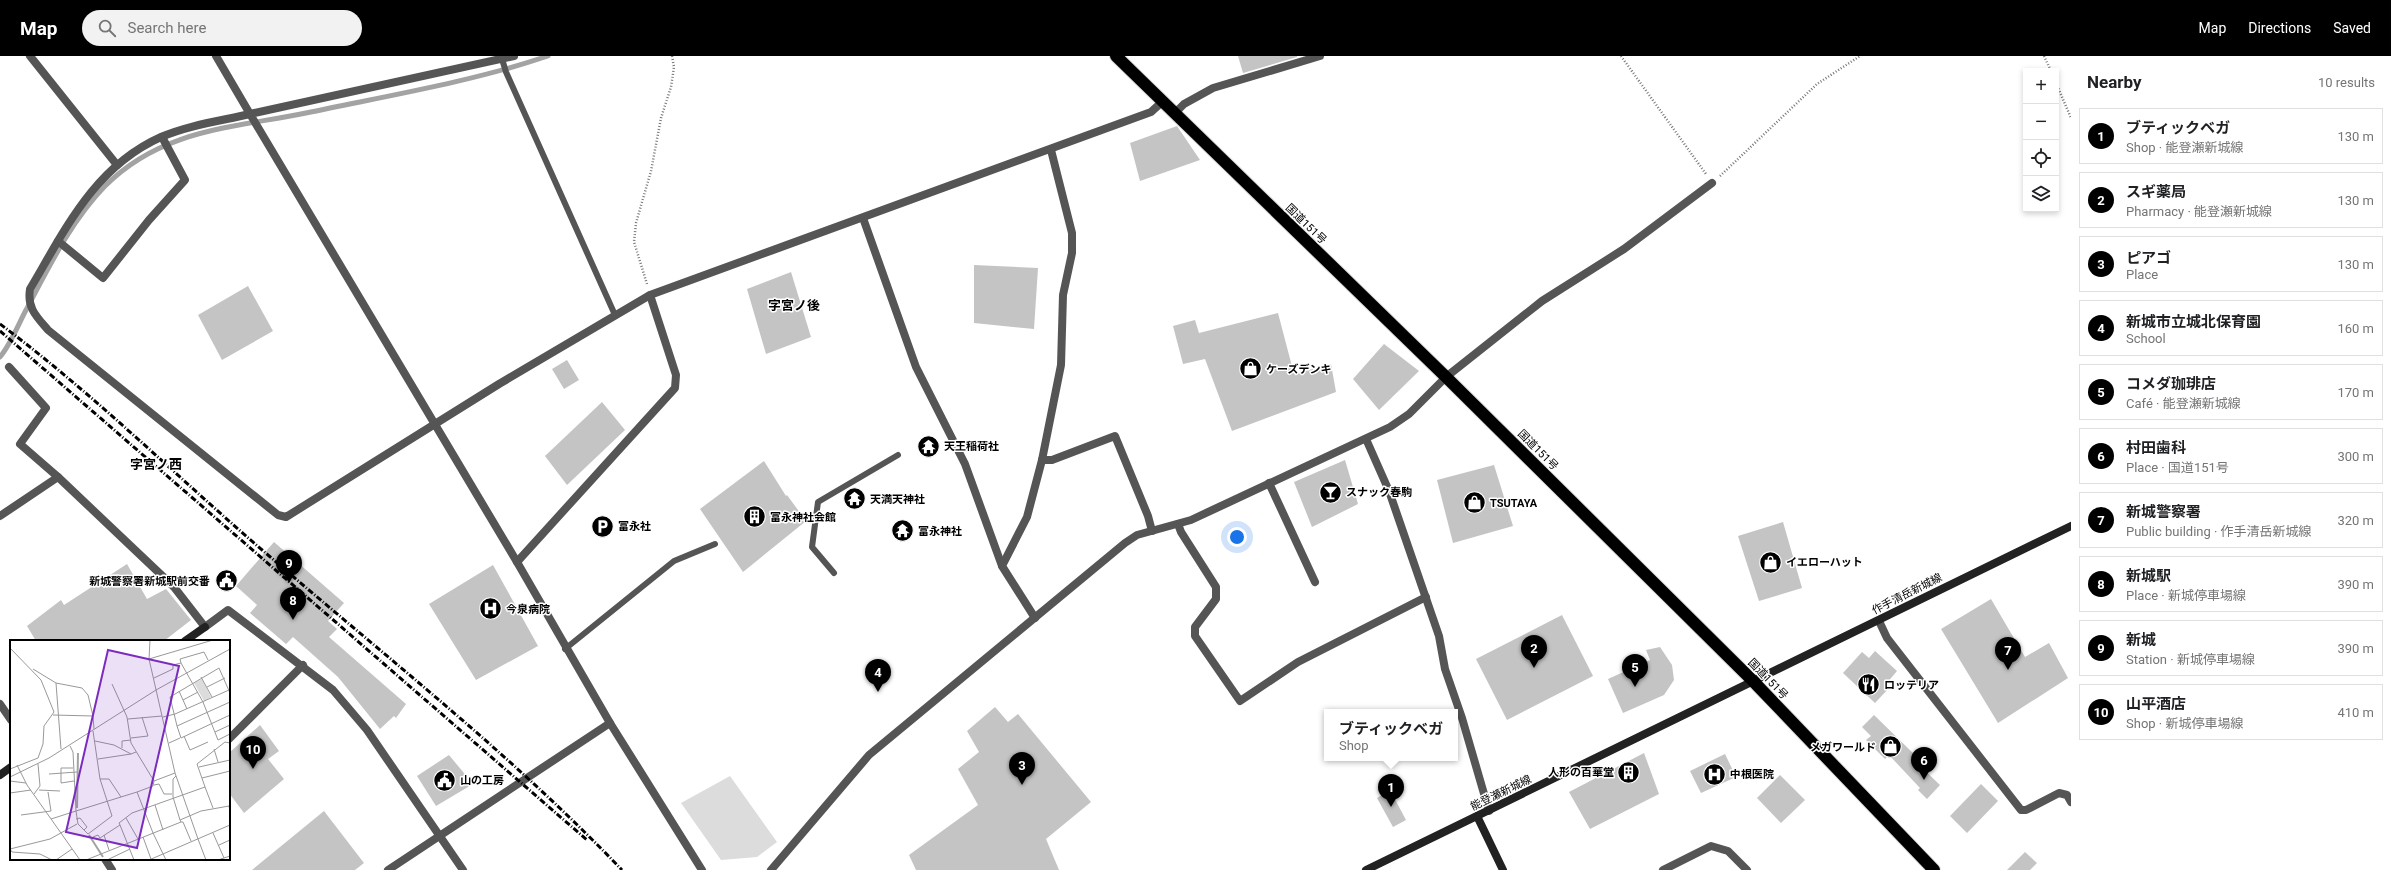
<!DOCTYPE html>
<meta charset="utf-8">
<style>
:root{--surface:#fff;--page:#f2f2f2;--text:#202124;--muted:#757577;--line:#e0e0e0;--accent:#000}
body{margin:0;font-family:Roboto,"Noto Sans JP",sans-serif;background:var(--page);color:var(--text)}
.controls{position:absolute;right:12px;top:12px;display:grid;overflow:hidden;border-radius:0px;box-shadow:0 2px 6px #0003}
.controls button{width:36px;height:36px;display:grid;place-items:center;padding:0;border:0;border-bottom:1px solid var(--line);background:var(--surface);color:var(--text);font:20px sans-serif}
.you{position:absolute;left:1237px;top:481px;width:14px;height:14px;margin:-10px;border:3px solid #fff;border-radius:50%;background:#1a73e8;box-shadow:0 0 0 6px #1a73e833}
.badge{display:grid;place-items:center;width:26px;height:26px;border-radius:50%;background:var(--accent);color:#fff;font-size:13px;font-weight:700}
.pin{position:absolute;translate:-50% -33px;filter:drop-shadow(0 1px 2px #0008)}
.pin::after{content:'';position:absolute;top:21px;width:14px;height:12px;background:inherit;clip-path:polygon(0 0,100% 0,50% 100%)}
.popup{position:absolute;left:1324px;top:653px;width:134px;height:52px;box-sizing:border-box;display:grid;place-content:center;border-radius:0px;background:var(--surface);filter:drop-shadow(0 1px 3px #0005);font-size:13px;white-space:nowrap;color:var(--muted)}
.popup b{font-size:15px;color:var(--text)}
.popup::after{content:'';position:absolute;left:50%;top:100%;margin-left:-8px;border:8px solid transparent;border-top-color:var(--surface)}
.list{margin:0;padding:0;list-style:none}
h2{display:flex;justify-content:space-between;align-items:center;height:52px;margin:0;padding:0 16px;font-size:17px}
h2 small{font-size:13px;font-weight:400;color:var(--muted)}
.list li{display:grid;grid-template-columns:26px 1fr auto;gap:12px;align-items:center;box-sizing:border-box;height:56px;margin:0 8px 8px;padding:0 8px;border:1px solid var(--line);border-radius:0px}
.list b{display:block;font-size:15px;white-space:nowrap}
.list p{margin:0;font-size:13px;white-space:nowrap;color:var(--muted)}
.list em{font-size:13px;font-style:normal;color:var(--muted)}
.icon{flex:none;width:22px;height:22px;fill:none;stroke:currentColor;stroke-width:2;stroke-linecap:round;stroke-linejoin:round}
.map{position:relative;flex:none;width:2071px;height:814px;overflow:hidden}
header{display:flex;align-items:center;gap:24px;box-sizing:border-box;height:56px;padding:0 20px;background:var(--accent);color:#fff}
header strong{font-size:19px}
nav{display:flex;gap:22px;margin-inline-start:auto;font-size:14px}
.search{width:280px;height:36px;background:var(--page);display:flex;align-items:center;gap:10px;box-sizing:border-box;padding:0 14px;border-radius:22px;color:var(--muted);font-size:15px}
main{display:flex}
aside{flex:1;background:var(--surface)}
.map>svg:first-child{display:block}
</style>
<header>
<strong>Map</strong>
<div class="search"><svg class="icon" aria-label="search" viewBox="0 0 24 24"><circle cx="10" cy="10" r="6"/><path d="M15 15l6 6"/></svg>Search here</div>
<nav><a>Map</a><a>Directions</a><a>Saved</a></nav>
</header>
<main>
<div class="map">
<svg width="2071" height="814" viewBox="0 0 2071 814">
<rect width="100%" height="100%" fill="#fff"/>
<polygon fill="#dcdcdc" points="730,720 777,786 757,801 721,804 681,747"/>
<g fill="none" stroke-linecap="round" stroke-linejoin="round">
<path stroke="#a3a3a3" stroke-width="5" d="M0,301C11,288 18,269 26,254C49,211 71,165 105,130C162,73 232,72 306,57C386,40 471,26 548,0"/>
</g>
<g fill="#c4c4c4">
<polygon points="1238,0 1297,0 1297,1 1243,17"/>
<polygon points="1177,70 1200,104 1140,125 1130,87"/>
<polygon points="974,209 1038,212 1034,273 974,267"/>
<polygon points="791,216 811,281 766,298 747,233"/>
<polygon points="248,230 273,275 222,304 198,259"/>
<polygon points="1278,257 1294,318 1331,308 1336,336 1232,375 1205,303 1183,308 1173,270 1195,264 1199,277"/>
<polygon points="1384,288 1419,315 1379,354 1353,323"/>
<polygon points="567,304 579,324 564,333 552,313"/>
<polygon points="602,346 625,374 567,429 545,400"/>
<polygon points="1345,404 1358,448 1312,471 1294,426"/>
<polygon points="764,405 786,440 787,439 806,465 743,516 700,453"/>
<polygon points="1494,409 1513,470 1453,487 1437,424"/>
<polygon points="1783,466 1802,532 1759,545 1738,480"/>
<polygon points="274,486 344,547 328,565 337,573 329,581 406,648 396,662 394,660 380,673 338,621 293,581 286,588 250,557 257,549 236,530"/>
<polygon points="127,508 147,543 166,533 191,564 164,585 36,585 27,570 61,544 64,549"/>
<polygon points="493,509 538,590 476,624 429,548"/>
<polygon points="1991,543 2025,601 2049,587 2068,622 1998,667 1941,573"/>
<polygon points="1562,559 1593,620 1507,664 1476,603"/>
<polygon points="1660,591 1672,609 1674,624 1664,639 1623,657 1608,623 1650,604 1646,594"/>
<polygon points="1875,595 1897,615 1886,628 1890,631 1875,647 1843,617 1862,596 1869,602"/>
<polygon points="995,651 1008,666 1018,658 1091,746 1046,783 1059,814 916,814 909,799 978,749 958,713 979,696 967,675"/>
<polygon points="1874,659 1915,699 1912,702 1940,729 1927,743 1918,734 1920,732 1889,699 1885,703 1866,684 1871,680 1862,671"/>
<polygon points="260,669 279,695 268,703 284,723 244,757 229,737 229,697"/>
<polygon points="1644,697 1659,738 1590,773 1569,736"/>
<polygon points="1725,698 1736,721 1701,737 1690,715"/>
<polygon points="449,699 473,728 436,750 417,720"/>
<polygon points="1780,719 1805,744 1781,767 1757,742"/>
<polygon points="1981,728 1998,745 1967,777 1950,760"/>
<polygon points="1390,734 1406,764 1393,771 1377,742"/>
<polygon points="324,755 364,807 355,814 252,814"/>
<polygon points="2025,796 2037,807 2030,814 2007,814"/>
</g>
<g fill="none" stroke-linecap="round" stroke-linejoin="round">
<defs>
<polyline id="highway" points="1116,0 1446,321 1753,625 1934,814"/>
</defs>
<use href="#highway" stroke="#dbdbdb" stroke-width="14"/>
<g stroke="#777" stroke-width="2.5" stroke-dasharray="1 2" stroke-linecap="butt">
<polyline points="1621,0 1706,118"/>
<polyline points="2044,0 2051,15"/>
<polyline points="2056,27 2071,62"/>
<polyline points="1720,120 1817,28 1860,0"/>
<polyline points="647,228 634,186 636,167 651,115 661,62 671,31 674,11 672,0"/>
</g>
<g stroke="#555" stroke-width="6">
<polyline points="502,3 506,16 615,259"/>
<polyline points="834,517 812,491 818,446 898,399"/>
<polyline points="565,593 674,505 715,488"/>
</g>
<g stroke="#555" stroke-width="8">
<polyline points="30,0 117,109"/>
<path d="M216,0L250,58C220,65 189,69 161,81C94,111 65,174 30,233C27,252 36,260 48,274L278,459L286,461L499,328L650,239L1151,56L1162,46"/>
<polyline points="514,0 250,58 517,506 610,667"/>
<polyline points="1174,58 1184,48 1213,32 1320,0"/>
<polyline points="863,162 916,311 965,408 1002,510"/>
<polyline points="58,185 103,222 149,164 185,124 162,81"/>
<polyline points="9,311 46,352 20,388 58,421 174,531 205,571 228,554 333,634 367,674 463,814"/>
<polyline points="1366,383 1389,435 1439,580 1445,613 1462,662 1489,755"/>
<polyline points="1042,404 1052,404 1115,380 1148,460 1152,475"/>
<polyline points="1269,427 1315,526"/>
<polyline points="0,460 58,421"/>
<polyline points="1178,468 1181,476 1216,531 1216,543 1195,571 1195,580 1240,645 1298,606 1426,541"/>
<polyline points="517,506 675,332 676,319 650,239"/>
<polyline points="1035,562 1002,510 1027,461 1042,404 1061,309 1063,239 1072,197 1072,177 1051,94"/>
<polyline points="1879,565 1887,582 2021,754 2026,754 2059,737 2067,739 2071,746"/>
<polyline points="0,648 11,664"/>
<polyline points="229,683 303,609"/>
<polyline points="105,803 112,814"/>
<polyline points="388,814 610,667 702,814"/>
<polyline points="771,814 869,699 1125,487 1137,479 1191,464 1390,371 1409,358 1446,321 1542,245 1624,193 1712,127"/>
<polyline points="1663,814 1711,790 1728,795 1747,814"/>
</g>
<g stroke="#222" stroke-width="8">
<polyline points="185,585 205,571"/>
<polyline points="0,719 11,711"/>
<polyline points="1477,760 1503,814"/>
<polyline points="1366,814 2071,470"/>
</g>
<use href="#highway" stroke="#000" stroke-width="12"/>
<g stroke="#000" stroke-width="3" stroke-dasharray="6 2 1 2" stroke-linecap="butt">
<path d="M0,268C94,338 178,422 268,499C387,602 513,700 622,814"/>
<polyline points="0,275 587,784"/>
</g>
</g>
<defs>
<symbol id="shop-disc" viewBox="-11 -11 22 22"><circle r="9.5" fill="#000" stroke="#fff"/><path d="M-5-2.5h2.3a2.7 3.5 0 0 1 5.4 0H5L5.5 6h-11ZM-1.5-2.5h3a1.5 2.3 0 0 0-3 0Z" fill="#fff"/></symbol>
<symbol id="temple-disc" viewBox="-11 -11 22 22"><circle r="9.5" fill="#000" stroke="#fff"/><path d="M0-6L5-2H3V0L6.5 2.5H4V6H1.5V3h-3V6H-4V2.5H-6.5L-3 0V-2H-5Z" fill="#fff"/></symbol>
<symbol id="bar-disc" viewBox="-11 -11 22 22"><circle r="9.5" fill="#000" stroke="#fff"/><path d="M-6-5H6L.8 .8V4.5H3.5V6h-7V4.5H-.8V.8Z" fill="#fff"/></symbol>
<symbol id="building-disc" viewBox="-11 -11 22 22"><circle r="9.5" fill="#000" stroke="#fff"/><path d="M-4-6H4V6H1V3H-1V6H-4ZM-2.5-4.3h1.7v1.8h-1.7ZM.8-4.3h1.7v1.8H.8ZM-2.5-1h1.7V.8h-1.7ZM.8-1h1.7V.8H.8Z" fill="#fff"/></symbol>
<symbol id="parking-disc" viewBox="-11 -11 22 22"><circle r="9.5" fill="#000" stroke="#fff"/><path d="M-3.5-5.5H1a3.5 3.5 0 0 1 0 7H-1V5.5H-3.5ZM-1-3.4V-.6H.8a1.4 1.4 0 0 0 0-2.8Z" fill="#fff"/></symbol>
<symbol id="civic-disc" viewBox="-11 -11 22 22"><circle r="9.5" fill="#000" stroke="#fff"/><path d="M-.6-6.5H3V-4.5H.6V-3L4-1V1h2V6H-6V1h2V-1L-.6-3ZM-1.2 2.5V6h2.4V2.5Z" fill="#fff"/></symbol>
<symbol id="hospital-disc" viewBox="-11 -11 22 22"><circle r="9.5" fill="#000" stroke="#fff"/><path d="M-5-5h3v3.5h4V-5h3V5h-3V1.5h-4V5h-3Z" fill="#fff"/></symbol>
<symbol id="restaurant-disc" viewBox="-11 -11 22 22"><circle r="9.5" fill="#000" stroke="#fff"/><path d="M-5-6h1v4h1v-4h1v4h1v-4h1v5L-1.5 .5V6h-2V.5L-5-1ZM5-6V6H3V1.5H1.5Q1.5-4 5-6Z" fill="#fff"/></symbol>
</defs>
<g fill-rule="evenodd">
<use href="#shop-disc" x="1238" y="300" width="25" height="25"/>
<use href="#temple-disc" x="916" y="378" width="25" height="25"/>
<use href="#bar-disc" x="1318" y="424" width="25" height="25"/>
<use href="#temple-disc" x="842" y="430" width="25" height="25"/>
<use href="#shop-disc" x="1462" y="434" width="25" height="25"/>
<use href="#building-disc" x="742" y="448" width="25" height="25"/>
<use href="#parking-disc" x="590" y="458" width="25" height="25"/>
<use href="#temple-disc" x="890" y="462" width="25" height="25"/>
<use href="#shop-disc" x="1758" y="494" width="25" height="25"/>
<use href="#civic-disc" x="214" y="512" width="25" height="25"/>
<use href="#hospital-disc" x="478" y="540" width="25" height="25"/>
<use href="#restaurant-disc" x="1856" y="616" width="25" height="25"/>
<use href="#shop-disc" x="1878" y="678" width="25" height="25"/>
<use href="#building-disc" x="1616" y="704" width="25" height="25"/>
<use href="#hospital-disc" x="1702" y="706" width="25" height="25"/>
<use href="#civic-disc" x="432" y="712" width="25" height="25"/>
</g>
<g text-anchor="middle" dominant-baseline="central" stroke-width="3" stroke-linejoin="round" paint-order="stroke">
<g font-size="11" fill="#000" stroke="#fff">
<text transform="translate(1306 168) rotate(44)">国道151号</text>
<text transform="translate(1538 394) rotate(45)">国道151号</text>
<text transform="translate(1907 538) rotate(-27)">作手清岳新城線</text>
<text transform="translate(1768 623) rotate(46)">国道151号</text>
<text transform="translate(1501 737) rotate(-26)">能登瀬新城線</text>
</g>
<g font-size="11" font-weight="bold" fill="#000" stroke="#fff" text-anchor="start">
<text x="1266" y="313">ケーズデンキ</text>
<text x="944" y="390">天王稲荷社</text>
<text x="1346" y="436">スナック春駒</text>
<text x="870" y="443">天満天神社</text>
<text x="1490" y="447">TSUTAYA</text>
<text x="770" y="461">富永神社会館</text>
<text x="618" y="470">富永社</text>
<text x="918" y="475">富永神社</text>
<text x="1786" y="506">イエローハット</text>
<text x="210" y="525" text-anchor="end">新城警察署新城駅前交番</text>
<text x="506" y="553">今泉病院</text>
<text x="1884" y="629">ロッテリア</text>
<text x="1876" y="691" text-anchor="end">メガワールド</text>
<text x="1614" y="716" text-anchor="end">人形の百華堂</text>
<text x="1730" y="718">中根医院</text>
<text x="460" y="724">山の工房</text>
</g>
<g font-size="13" font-weight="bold" fill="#000" stroke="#fff">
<text x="794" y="249">字宮ノ後</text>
<text x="156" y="408">字宮ノ西</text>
</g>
</g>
<g transform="translate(10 584)">
<rect width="220" height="220" fill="#fff"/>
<path d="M192,39L201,57L194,61L184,43Z" fill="#dcdcdc"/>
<path fill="none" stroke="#a3a3a3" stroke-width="2" d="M67,168L68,113M79,195L93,217"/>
<path fill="none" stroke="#999" stroke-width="1" d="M140,0L139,19L165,133L188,199M0,8L31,40L44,72L34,86L33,104L28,118L0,129M139,19L203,0M171,23L193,62L208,100L220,94M23,29L46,43L72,48L78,55L83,76M191,37L202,57M144,38L163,29V25L171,23L170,19L194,12L198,20M46,43L51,109M102,44L117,77L121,103L144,141L143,146L127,152L143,193L156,220M197,47L215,38M169,51L177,69M220,53L209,28L160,57L167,86L220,62M173,60L188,52M43,75L83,76L84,89M153,77L165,74L219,50M118,79L152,76M167,86L171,98L220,75M205,92L220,85M174,96L180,110L198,102M121,98L138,96L132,77M85,101L104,105L121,114L126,112M159,103L170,98M60,106L63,112L66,171L127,152M112,108V101L121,100M204,109L208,122M88,119L121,114M7,125L17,145L70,220M189,127L220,120M63,128H51V143L64,141M39,134L67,132M166,136L163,139V157L170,180M0,137L39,118L146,50L220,9M192,138L220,131M90,139H99L111,157M0,141L16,143M144,141L165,133M144,145L149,144L154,154H162M195,147L203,168M29,150L50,151M0,153L21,150M24,154L30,146L28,124M145,165L153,190M11,175L41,171L38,152M116,178L128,199M41,179L66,171L68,184L78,194L102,176L90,139L83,91M66,179L70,178L77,187L74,190M171,182H173L181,201M110,185L124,220M203,193L214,218M94,195L99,210M83,197L88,195L90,198L110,185L109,183L122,173L195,147L187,124L215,102L220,103M133,197L141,219M188,199L196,220M209,205L220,200M0,209L40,199L67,184M0,209L2,212L30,214L42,220M46,220L62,209M76,220L171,182L170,180L191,171L219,166L220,171M97,220L120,209M139,220L220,185M208,220L220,216"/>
<path fill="#7b2cbf" fill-opacity="0.15" stroke="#7b2cbf" stroke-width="2" d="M98,10L169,26L127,208L56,192Z"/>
<rect width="220" height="220" fill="none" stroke="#000" stroke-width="2"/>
</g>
</svg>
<div class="controls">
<button>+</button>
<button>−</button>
<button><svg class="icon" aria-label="locate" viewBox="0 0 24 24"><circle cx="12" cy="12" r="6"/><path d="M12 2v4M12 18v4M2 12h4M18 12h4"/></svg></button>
<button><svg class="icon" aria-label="layers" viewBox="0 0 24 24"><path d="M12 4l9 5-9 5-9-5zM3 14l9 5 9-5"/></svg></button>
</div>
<div class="you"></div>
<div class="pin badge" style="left:1391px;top:751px">1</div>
<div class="popup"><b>ブティックベガ</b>Shop</div>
<div class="pin badge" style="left:1534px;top:612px">2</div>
<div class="pin badge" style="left:1022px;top:729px">3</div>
<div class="pin badge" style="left:878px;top:636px">4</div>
<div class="pin badge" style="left:1635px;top:631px">5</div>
<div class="pin badge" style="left:1924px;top:724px">6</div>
<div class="pin badge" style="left:2008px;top:614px">7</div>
<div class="pin badge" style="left:293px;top:564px">8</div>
<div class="pin badge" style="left:289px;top:527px">9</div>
<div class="pin badge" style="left:253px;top:713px">10</div>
</div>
<aside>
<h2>Nearby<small>10 results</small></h2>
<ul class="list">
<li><span class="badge">1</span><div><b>ブティックベガ</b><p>Shop · 能登瀬新城線</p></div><em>130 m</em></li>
<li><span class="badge">2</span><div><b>スギ薬局</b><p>Pharmacy · 能登瀬新城線</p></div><em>130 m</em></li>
<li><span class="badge">3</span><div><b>ピアゴ</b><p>Place</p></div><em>130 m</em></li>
<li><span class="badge">4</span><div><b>新城市立城北保育園</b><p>School</p></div><em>160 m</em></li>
<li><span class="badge">5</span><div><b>コメダ珈琲店</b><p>Café · 能登瀬新城線</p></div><em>170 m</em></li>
<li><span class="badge">6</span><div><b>村田歯科</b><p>Place · 国道151号</p></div><em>300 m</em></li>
<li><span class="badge">7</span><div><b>新城警察署</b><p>Public building · 作手清岳新城線</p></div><em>320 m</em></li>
<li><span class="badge">8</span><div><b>新城駅</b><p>Place · 新城停車場線</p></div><em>390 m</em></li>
<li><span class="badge">9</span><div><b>新城</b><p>Station · 新城停車場線</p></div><em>390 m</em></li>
<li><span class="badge">10</span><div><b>山平酒店</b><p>Shop · 新城停車場線</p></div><em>410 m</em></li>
</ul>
</aside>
</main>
